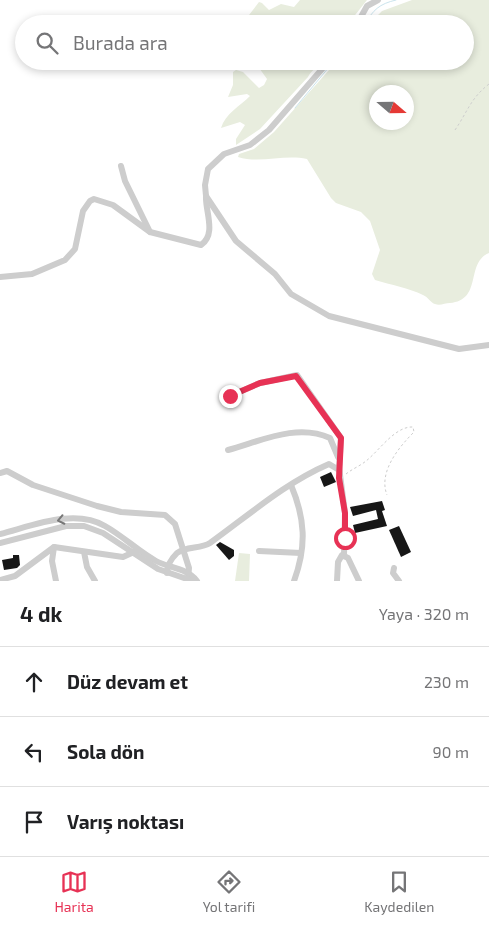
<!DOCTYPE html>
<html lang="tr">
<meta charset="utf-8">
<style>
:root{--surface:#fff;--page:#f2f2f2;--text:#202124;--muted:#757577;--line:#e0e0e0;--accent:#e73255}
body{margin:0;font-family:"Exo 2",sans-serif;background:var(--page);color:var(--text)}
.compass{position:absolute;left:369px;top:85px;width:45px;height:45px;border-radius:50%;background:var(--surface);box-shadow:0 2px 8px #0003;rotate:110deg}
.stop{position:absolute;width:15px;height:15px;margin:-11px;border:4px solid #e73255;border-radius:50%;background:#fff}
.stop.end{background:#e73255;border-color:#fff;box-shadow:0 1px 5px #0008}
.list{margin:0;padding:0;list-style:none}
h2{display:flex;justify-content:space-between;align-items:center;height:65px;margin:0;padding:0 20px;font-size:21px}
h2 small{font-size:16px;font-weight:400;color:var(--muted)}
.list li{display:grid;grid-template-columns:32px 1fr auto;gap:15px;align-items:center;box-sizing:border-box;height:70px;padding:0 20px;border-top:1px solid var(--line)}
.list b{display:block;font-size:19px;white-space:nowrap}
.list em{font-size:16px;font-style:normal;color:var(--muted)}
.icon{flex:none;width:28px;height:28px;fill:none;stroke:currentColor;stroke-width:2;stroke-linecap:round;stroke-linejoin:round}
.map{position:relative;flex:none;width:489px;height:581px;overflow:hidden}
.search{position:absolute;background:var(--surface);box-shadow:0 2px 8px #0003;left:15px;right:15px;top:15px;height:55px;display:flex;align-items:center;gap:12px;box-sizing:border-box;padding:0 18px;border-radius:28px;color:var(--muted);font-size:19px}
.sheet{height:275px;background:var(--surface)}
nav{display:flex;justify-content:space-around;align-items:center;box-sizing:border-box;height:70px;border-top:1px solid var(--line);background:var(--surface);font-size:14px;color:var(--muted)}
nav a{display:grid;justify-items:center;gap:2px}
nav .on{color:var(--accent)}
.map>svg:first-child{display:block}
</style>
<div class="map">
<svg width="489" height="581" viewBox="0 0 489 581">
<rect width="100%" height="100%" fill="#fff"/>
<g fill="#e8edde" fill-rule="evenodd">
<polygon points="300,0 367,0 348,24 242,24 259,2 262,3 269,10 281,4 294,7"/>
<path d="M412,0H489V253C465,263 483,300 450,303C445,303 440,306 435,304C431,303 428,297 423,295C409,288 391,285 375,280L372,274L380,250L370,221L361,212L336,203L331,198L307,159C284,154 260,164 238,157L239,154L254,149L274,132L337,61H465V24H369L382,11ZM406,92V122H376V92Z"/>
<path d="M251,61H320C317,69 311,70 308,77L260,129L236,145V139L245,125L240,122L221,128C225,114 240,106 250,96L247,94L228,97L233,85V72L236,70L243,72L259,88L264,85L267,79L257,65Z"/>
<polygon points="239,553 250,554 249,581 235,581"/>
</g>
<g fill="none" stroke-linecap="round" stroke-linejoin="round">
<g stroke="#cbe4ed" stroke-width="1">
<path d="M365,24C373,10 379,4 396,0"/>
<polyline points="295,108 334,61"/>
</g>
</g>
<g fill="#171717">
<polygon points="331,472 336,482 324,487 320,477"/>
<polygon points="382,501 385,510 382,511 387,526 355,533 353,525 378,519 376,510 353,516 350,507"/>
<polygon points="399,526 411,552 401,557 389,530"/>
<polygon points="220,542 234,550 234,556 229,560 216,545"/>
<polygon points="13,555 19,555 20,565 17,568 4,570 2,560 13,558"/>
</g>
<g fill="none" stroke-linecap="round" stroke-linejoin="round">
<g stroke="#cdcdcd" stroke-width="1" stroke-dasharray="2.5 2.5" stroke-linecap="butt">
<path d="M455,130C468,111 470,99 489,84"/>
<path d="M346,474C352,469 360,466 366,461C379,451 395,426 413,427L414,432C399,447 378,472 387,495"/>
</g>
<g stroke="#cdcdcd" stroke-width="6">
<polyline points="357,24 367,6 378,0"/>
<polyline points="329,61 269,130 250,145 224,154 208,169 205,185 206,196 236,241 275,274 291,294 329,316 459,349 489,345"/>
<polyline points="121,166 125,181 150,232"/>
<path d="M0,277L32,274L65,260L75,249L83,211L90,201L94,199L113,205L150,232L201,245C217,234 205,211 206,196"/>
<path d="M228,450C261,441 297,423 330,438L338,457"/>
<polyline points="339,467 345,513 344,555"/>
<polyline points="0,473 7,471 33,485 97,506 121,512 165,515 175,524 189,568 188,579"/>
<path d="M291,485C305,518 307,546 294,581"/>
<path d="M0,534C32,526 74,508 105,526C123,536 138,551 156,561C169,568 187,568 197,581"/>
<polyline points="0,543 66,526 84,526 103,533 158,569 190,580"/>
<polyline points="54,547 52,561 56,581"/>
<polyline points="259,551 301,553"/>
<polyline points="84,552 87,567 95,581"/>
<polyline points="394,568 393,573 399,581"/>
<path d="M167,573C167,565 171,559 177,553C186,546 201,549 210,543C249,515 285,483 329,464L339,470L341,438L297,375L260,383L230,396"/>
<polyline points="0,580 15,576 54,547 123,557 136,551"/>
<polyline points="337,581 338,562 342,555 348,558 359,581"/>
</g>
</g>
<defs><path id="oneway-chevron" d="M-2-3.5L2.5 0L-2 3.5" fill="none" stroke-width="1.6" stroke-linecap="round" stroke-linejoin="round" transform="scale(1.25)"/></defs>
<use stroke="#777" href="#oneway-chevron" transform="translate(61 520) rotate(168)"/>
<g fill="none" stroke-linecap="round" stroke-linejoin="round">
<polyline stroke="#e73255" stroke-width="6" points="230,396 260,383 296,376 341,438 339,478 345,513 345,538"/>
</g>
</svg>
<svg class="compass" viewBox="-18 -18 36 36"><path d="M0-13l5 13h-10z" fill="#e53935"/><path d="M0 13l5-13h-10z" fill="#757577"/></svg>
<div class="stop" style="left:345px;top:538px"></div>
<div class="stop end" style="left:230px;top:396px"></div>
<div class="search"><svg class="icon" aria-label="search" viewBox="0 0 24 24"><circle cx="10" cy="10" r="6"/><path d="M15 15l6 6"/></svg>Burada ara</div>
</div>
<section class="sheet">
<h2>4 dk<small>Yaya · 320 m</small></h2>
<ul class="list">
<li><svg class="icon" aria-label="ahead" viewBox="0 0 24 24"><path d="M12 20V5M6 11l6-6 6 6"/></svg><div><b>Düz devam et</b></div><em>230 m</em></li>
<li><svg class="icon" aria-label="left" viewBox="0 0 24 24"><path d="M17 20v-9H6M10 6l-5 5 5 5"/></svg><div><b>Sola dön</b></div><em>90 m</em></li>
<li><svg class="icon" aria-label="arrive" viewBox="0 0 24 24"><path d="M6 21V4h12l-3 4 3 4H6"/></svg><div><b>Varış noktası</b></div></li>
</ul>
</section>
<nav>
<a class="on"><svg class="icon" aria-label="map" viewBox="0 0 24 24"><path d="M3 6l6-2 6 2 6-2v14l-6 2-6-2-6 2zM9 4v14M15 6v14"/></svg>Harita</a>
<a><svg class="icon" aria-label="directions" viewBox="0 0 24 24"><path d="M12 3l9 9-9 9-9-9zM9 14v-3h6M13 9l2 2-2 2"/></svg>Yol tarifi</a>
<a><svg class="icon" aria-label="saved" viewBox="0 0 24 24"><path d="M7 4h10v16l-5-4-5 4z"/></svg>Kaydedilen</a>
</nav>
